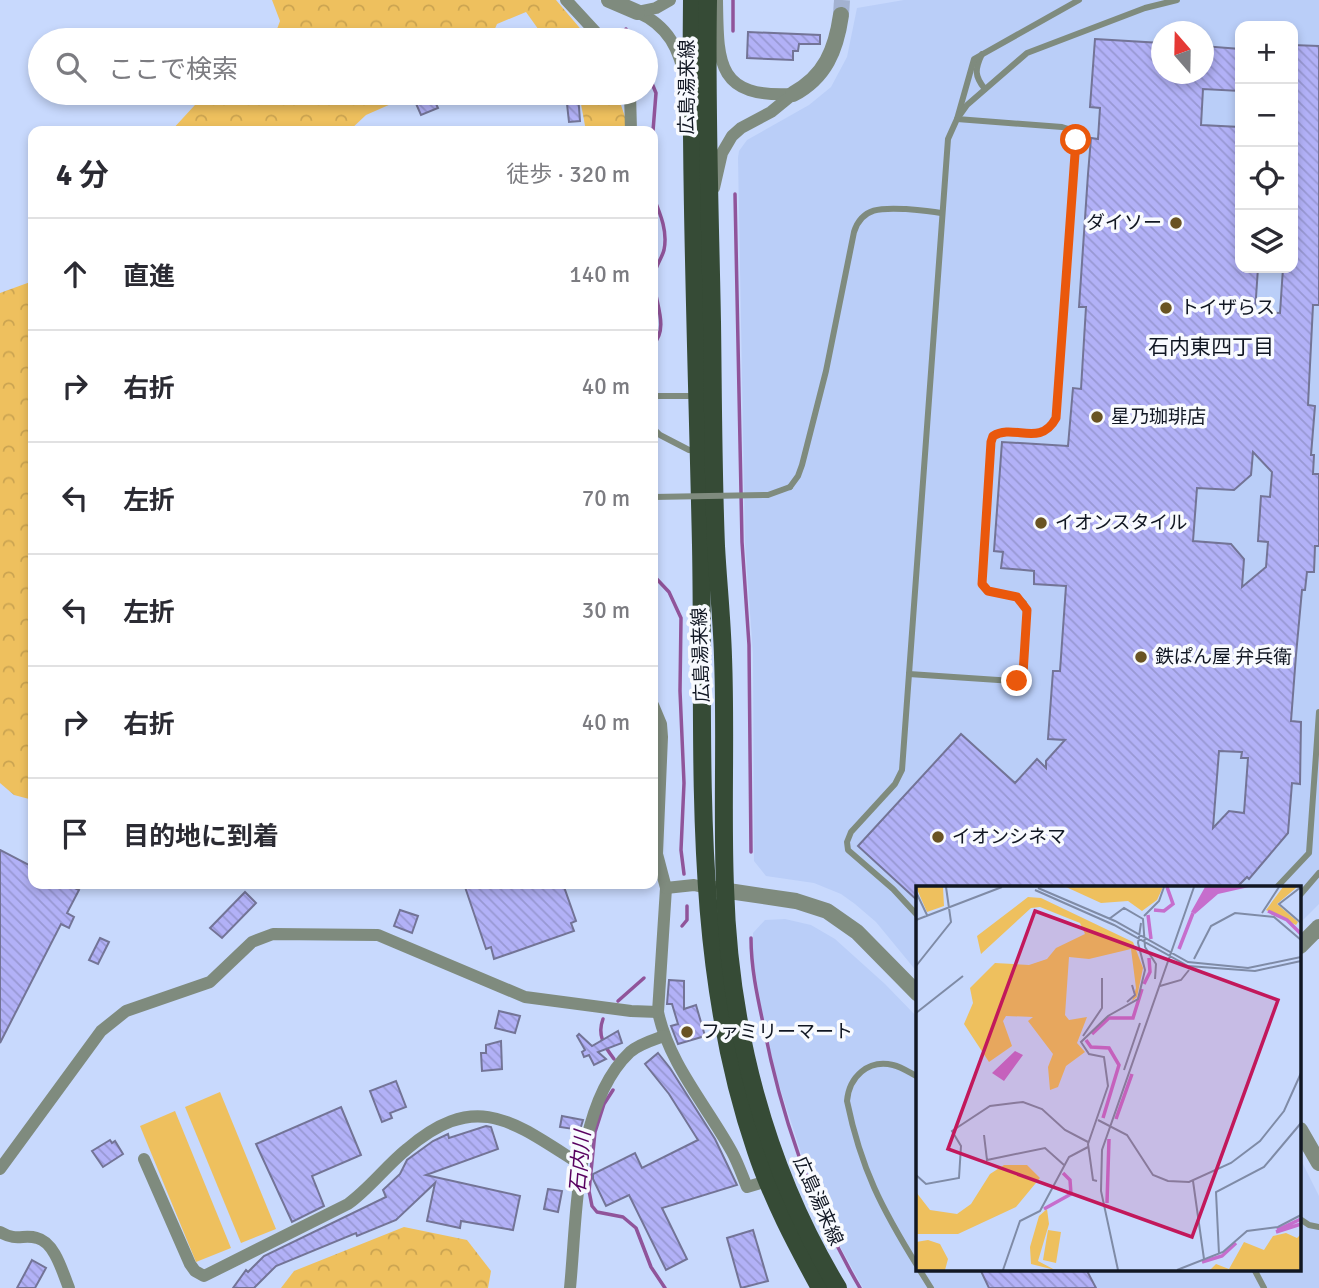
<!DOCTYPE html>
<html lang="ja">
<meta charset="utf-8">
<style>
:root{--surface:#fff;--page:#f7f7f7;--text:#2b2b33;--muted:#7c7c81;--line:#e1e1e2}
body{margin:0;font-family:Signika,"Noto Sans JP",sans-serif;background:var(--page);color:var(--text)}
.controls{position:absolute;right:21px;top:21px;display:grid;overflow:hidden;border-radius:14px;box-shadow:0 4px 10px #0003}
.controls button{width:63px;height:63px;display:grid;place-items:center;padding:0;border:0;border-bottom:2px solid var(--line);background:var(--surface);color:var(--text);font:35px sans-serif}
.compass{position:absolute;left:1151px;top:21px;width:63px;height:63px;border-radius:50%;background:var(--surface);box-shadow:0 4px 10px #0003;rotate:340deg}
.stop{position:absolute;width:21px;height:21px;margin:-16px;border:5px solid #ea580c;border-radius:50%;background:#fff}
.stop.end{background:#ea580c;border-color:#fff;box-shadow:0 2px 7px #0008}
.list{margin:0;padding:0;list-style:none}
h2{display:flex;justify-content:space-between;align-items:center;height:91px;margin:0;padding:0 28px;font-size:30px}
h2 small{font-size:23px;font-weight:400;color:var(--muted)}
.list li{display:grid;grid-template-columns:46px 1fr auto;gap:21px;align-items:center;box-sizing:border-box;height:112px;padding:0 28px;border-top:2px solid var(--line)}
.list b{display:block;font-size:26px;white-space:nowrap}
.list em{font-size:23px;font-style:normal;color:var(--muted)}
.icon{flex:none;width:38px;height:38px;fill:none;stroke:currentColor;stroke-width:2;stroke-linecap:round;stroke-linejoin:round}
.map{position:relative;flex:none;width:1319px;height:1288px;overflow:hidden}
.search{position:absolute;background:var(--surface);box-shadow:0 4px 10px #0003;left:28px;top:28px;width:630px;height:77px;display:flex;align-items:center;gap:18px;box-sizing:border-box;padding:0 24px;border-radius:38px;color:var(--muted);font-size:26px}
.panel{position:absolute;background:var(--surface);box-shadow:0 4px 10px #0003;left:28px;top:126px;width:630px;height:763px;border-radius:14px}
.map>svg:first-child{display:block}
</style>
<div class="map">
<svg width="1319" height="1288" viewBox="0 0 1319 1288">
<defs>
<pattern id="forest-crowns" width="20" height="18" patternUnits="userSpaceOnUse" patternTransform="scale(1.75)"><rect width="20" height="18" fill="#eec05e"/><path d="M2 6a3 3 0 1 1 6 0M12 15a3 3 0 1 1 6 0" fill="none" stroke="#cba451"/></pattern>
<pattern id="building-back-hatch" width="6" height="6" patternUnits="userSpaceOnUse" patternTransform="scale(1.75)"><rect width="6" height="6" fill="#b2b1f7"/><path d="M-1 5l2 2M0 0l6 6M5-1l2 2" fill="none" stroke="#9898d3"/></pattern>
</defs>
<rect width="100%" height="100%" fill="#c8d9fd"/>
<g fill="#bacef8" fill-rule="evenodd">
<path d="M904,0H1319V904L1300,923V887H918V973L876,922L855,904L841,894L814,883L766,876L754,861L753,654L745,543L738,158L739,151L747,140L809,105L831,87L847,57L857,8ZM1240,26H1293V268H1240ZM1162,32H1204V74H1162Z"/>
<polygon points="785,919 811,925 835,939 885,984 918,1018 918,1269 1300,1269 1300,1158 1319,1196 1319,1288 863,1288 824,1217 809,1177 778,1082 764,1024 753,958 753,933 765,920"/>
</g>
<g fill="url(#forest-crowns)">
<polygon points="272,0 556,0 590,40 546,40 526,12 497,24 490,40 273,40 280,21"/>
<polygon points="206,93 416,93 366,115 349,131 171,131"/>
<polygon points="579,93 617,93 626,120 626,131 586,131"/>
<polygon points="33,281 33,800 14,795 0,783 0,293"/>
<polygon points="404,1227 467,1240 491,1271 488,1288 281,1288 294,1271"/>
</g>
<g fill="#eec05e">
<polygon points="220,1092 276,1229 241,1243 185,1107"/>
<polygon points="175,1111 231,1248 196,1262 140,1126"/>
</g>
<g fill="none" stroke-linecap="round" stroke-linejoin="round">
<g stroke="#90549a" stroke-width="3.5">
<polyline points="626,29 630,40"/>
<polyline points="733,31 733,0"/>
<polyline points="646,69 656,93 653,131"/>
<polyline points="735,194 742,542 749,645 751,852"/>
<path d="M653,196C660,213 668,231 664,250C662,258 655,267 654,276C652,298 671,326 653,345"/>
<polyline points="653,575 669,592 681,618 680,691 684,783 681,850 684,874"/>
<polyline points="682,926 687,920 687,906"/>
<path d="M751,938C751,967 757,995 763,1023C781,1116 812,1206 860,1288"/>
<polyline points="618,1001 644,978"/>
<path d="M603,1019C597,1035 604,1046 614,1059"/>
<polyline points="613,1090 604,1104 595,1132 589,1191 592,1206 597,1212 623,1217 636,1228 651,1267 665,1288"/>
</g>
</g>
<g fill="url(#building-back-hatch)" stroke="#737496" stroke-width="2" fill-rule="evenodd">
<polygon points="748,32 820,35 820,44 799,44 798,51 793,51 793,60 747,58"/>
<path d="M1095,39L1161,43V74H1203V46L1240,49V91L1203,89L1201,125L1240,127V268H1258L1255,312L1280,313L1283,268H1293V45L1319,46V305H1313L1308,405L1315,406L1311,455H1314L1313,474H1319V546H1315L1314,572H1307L1305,590H1302L1296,655L1291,721L1301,722L1300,784L1292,783L1288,833L1249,879L1247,877L1237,887H918V901L858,846L961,734L1015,783L1037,759L1046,768V761L1065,740L1048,739L1053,671H1060L1066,586L1034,584V571L1001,568L1003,552L994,551L1002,442L1068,446L1073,388L1081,389L1086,307H1079L1088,174L1091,138L1098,139L1100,108L1090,107ZM1253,452L1272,472L1270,497L1261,496L1258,541L1268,542L1266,567L1242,587L1244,559L1231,544L1193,541L1197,488L1234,490L1251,475ZM1219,751L1242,752L1241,758H1248L1244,813L1229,811L1213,828Z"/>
<polygon points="429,93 431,93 438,108 421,115 414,99"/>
<polygon points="578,94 580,121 569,122 566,95"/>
<polygon points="0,850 33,867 33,884 66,884 79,890 67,913 74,917 69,928 61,924 0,1043"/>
<polygon points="474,884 563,884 576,921 571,923 574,931 494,959 491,947 486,949 465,887"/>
<polygon points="245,892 256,903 222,938 210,928"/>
<polygon points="400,910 418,916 412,933 394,926"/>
<polygon points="100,938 109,942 98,964 89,960"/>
<polygon points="669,980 684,981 684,1009 696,1005 705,1036 678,1044 671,1026 678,1024 672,1004 667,1004"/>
<polygon points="499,1011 520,1016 515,1033 495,1028"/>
<polygon points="618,1031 622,1043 598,1052 606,1059 594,1065 589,1055 584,1057 582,1052 585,1050 577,1036 579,1034 592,1046"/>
<polygon points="501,1041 502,1069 482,1071 481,1053 486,1053 486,1045"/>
<polygon points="658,1053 670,1068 715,1139 737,1185 662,1208 687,1259 666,1270 629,1195 606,1206 593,1179 593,1174 635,1153 642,1168 698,1140 669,1094 645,1064"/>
<polygon points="396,1081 406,1107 390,1113 392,1118 382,1122 370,1091"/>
<polygon points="341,1107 361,1155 312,1176 324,1206 292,1222 256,1144"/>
<polygon points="562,1116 583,1120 580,1130 560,1127"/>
<polygon points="486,1126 491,1127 498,1149 426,1175 520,1196 513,1230 461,1221 460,1228 427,1221 435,1183 396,1220 357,1236 356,1233 276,1266 254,1288 233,1288 246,1270 248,1272 264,1256 386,1197 383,1190 400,1174 407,1160 433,1141 448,1134 449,1138"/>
<polygon points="110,1140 112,1143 115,1141 123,1154 103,1167 92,1151"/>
<polygon points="548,1189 562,1191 558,1212 544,1209"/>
<polygon points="753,1230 768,1281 741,1288 727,1238"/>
<polygon points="32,1260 46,1268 35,1288 17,1288"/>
<polygon points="980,1269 1086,1269 1096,1288 989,1288"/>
</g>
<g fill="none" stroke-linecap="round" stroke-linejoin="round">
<polyline stroke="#a3b2d1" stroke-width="16" stroke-dasharray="16 8" stroke-linecap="butt" points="841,15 842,0"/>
<g stroke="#7f8b7e" stroke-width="6">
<path d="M982,54C975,69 974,76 985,89"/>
<polyline points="653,396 688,396"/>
<polyline points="653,428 660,435 689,450"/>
<path d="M790,487L798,476L802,465L826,371L854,232C862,206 884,208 906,209C918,210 930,211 941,213"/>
<path d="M909,674L1013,681L1020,679L1023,674L1027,617L1024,603L1017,597L988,591L982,584L991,442L993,436C1014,423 1040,448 1056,418L1076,136L1072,130L1062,127L957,119L974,59L1079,0"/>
<polyline points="1277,887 1309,853 1319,712"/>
<polyline points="1300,895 1319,873"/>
<polyline points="918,916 893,889 848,850 847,842 851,832 895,784 902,770 948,139 957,119 967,105 1027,53 1145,8 1177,0"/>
<path d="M918,1077C910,1073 902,1067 893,1065C868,1059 849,1077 847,1101C861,1169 882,1209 918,1267"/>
<polyline points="1300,1219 1309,1225 1319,1227"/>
<polyline points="919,1269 931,1288"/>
<polyline points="1254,1269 1264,1288"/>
</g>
<g stroke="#7f8b7e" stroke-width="12">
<polyline points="566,0 603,40"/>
<path d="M717,0C718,62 716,98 792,94"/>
<path d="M637,12C669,26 679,49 686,82"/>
<polyline points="637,12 656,8 670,0"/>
<polyline points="630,93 631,131"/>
<polyline points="714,188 722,153 732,136 741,128 771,112 793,94"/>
<path d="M653,705L661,724L662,737L657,854L666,888L658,1012C669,1064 707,1106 732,1152C738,1163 742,1175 747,1187L767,1181"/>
<polyline points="666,888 694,885 707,888"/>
<path d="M144,1159L190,1264L195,1271L204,1276L348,1204C370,1188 386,1166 407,1149C475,1091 511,1120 575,1161L582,1163"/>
<polyline points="0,1169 101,1031 126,1011 210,982 252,942 273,934 378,935 525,997 631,1011 658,1012"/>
<path d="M0,1232C17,1242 23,1234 37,1238C55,1242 63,1274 69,1288"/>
<path d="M570,1288C577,1217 575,1104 630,1052C639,1044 653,1040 664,1036"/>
</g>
<g stroke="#7f8b7e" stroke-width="16">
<polyline points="609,0 637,12"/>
<path d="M793,94C825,77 836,50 841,15"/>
<polyline points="715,889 796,901 827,911 857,932 918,994"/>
<polyline points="1300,946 1319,927"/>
<polyline points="1300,1130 1319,1163"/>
</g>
<g stroke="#364b36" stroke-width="18">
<path d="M692,0C690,182 697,364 701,545C705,748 689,956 756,1151C772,1199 796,1244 820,1288"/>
<path d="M708,0C706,107 710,215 712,322C713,397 713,471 716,546C718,583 722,620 723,657C726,734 722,811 725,887C729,1027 765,1168 838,1288"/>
</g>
<polyline stroke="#7f8b7e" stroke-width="6" points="653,497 768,495 790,487"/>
</g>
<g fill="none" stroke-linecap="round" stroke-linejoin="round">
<path stroke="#ea580c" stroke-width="9" d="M1017,681L1023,674L1027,610L1017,597L988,591L982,584L991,442L993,436C1014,423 1040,448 1056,418L1076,140"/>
</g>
<g fill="#695323" stroke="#f8fafe" stroke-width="2.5">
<circle cx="1176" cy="223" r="7"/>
<circle cx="1166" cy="308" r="7"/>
<circle cx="1097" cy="417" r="7"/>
<circle cx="1041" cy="523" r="7"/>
<circle cx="1141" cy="657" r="7"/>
<circle cx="938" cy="837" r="7"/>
<circle cx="687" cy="1032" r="7"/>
</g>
<g text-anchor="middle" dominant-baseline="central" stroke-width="7" stroke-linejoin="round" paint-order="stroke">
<g font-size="19" fill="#111723" stroke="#f8fafe">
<text transform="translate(687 87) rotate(-90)">広島湯来線</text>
<text transform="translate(701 655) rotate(-92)">広島湯来線</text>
<text transform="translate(818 1201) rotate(66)">広島湯来線</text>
</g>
<g font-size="19" fill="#111723" stroke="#f8fafe" text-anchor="start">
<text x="1162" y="223" text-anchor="end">ダイソー</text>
<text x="1180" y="308">トイザらス</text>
<text x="1111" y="417">星乃珈琲店</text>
<text x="1055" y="523">イオンスタイル</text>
<text x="1155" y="657">鉄ぱん屋 弁兵衛</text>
<text x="952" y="837">イオンシネマ</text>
<text x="701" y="1032">ファミリーマート</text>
</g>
<g font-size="21" fill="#111723" stroke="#f8fafe">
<text x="1211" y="347">石内東四丁目</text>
</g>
<g font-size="21" font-style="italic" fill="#580060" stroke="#f8fafe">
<text transform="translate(580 1162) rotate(-85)">石内川</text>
</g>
</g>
<g transform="translate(916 886)">
<rect width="385" height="385" fill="#c8d9fd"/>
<path d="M150,1H247L241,14L226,25L212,15L185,17ZM112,11L125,12L217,56L227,82L221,111L216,115L220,102L215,63L173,73L153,71L149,129L153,134L171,131L161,157L169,166L150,180L142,201L134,204L132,181L137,168L112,135L117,131L90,130L87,135L96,160L73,176L48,138L57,117L54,102L79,77L113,79L131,73L140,62L169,48L164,37L124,21L115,22L65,68L61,50ZM88,279H111L124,292L100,321L42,348H0V306L14,324L41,328L55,318L74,288ZM131,323L133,338L122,375L139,384L115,378L114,361L123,330ZM370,347L381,352L385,348V384H294L300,378L313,383L328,356L348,364L357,350ZM12,354L24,358L32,373L29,384H0V356Z" fill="#eec05e"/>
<path d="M0,1H27L28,20L11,26ZM367,1H381L361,18L382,36L380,39L350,24Z" fill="#eec05e"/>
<path d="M132,344L145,346L140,377L127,374Z" fill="#eec05e"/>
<path d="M289,1H333L302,8L279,28L275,26ZM99,165L107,169L88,195L76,187Z" fill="#c66ecd"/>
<path fill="none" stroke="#c66ecd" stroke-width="3.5" d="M238,24L248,25L257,18L251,1M352,25L371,34L385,48M232,29L235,53M263,63L277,27M228,98L234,86L233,72M176,148L193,132H217L226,103M170,154L175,161L193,162L203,179L187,232M200,233L216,188M191,317L193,253M128,323L155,308L154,294L147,287M361,344L385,333M360,346L385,338M286,376L306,370L320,357"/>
<path fill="none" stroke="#7f8ba6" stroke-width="2" d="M385,1L363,18L385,37M122,2L199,35L272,76L332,82L385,71M119,4L198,39L272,80L339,85L385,75M0,6L11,29M346,27L363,1M228,30L243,15L248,1M193,33L208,22L227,33L229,61L240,78L239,93M0,34L86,1M278,73L295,40L319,27L358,31L385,54M0,80L35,36L30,1M244,100L265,94L273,84M211,116L219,109L216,99M0,127L47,90M167,150L186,122V92M208,184L224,137M182,234L211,249L237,289L252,295L273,296L315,277L344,255L368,225L385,187M68,249L71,274L129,262L148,279M0,289L10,298L43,292L45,260L36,245L74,220L107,216L126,223L149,244L172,256M181,295L177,294L172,258L192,200L188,171L173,168L165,156L192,130L222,113L229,84L222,57L225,37M277,295L288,373M303,368L300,306L348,281L385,237M87,384L104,335L124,325L153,271L172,261M202,384L185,305L186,264L278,1M261,384L307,366L331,345L362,341L385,329"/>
<path fill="#c2185b" fill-opacity="0.15" stroke="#c2185b" stroke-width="3.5" d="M119,25L362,114L276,351L32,263Z"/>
<rect width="385" height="385" fill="none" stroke="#111723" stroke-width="3.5"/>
</g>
</svg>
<div class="controls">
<button>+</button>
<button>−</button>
<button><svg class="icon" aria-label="locate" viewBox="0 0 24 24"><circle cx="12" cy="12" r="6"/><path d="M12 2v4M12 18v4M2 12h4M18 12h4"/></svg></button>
<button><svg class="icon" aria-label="layers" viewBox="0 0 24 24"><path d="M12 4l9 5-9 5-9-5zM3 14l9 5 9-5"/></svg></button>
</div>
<svg class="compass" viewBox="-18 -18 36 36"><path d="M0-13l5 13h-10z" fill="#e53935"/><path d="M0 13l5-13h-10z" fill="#7c7c81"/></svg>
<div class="stop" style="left:1076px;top:140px"></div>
<div class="stop end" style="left:1017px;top:681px"></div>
<div class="search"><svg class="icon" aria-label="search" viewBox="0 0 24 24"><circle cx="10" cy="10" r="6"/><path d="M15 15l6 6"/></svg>ここで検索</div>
<section class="panel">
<h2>4 分<small>徒歩 · 320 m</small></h2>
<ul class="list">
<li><svg class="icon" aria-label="ahead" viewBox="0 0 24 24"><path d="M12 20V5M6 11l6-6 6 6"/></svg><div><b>直進</b></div><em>140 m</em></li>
<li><svg class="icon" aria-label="right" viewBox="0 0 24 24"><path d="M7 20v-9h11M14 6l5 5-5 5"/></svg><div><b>右折</b></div><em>40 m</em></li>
<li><svg class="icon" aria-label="left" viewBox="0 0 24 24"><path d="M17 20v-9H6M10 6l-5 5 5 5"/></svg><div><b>左折</b></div><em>70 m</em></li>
<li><svg class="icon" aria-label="left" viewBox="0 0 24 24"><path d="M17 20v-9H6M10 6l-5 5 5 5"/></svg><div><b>左折</b></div><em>30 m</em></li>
<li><svg class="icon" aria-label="right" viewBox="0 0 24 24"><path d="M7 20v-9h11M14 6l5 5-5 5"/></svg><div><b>右折</b></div><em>40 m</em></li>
<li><svg class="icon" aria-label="arrive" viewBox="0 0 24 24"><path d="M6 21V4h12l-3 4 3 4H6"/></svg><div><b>目的地に到着</b></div></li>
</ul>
</section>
</div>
